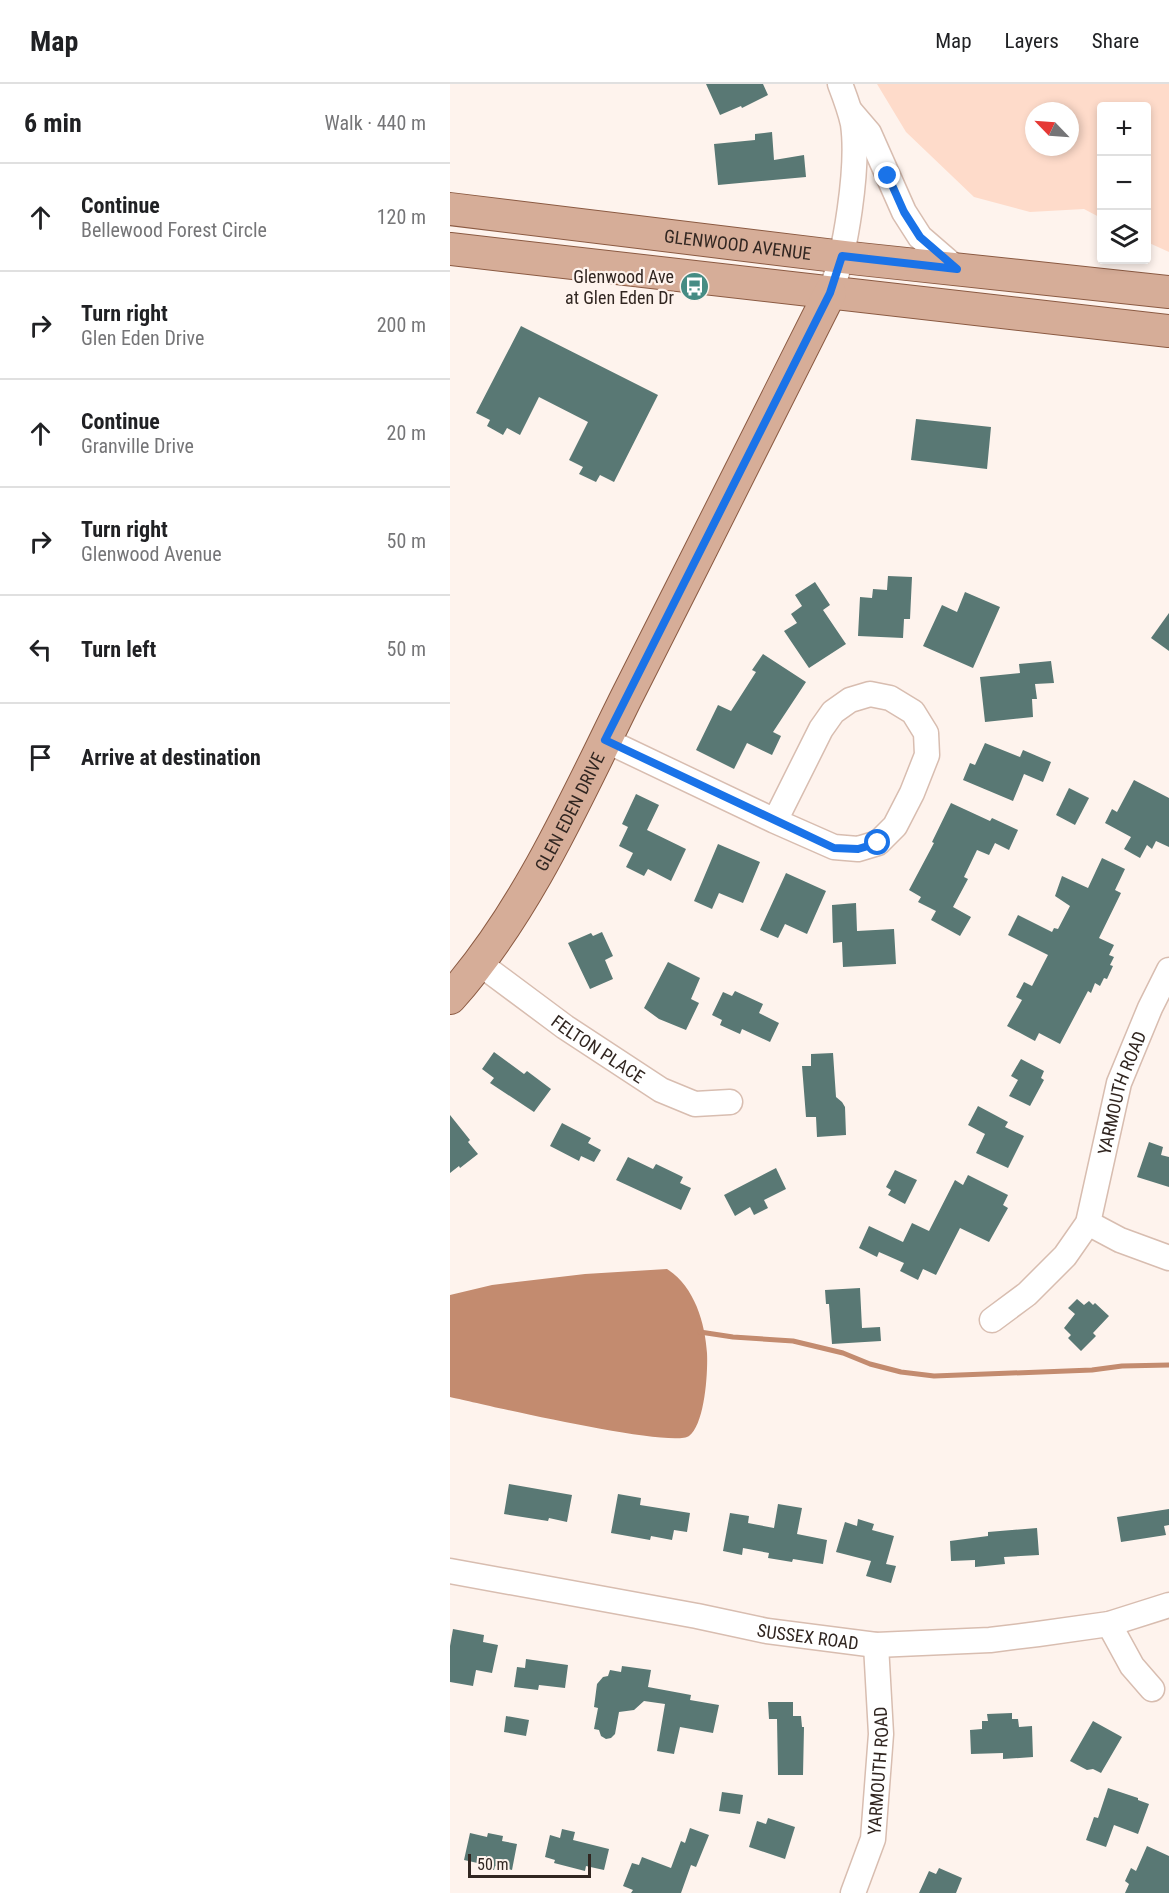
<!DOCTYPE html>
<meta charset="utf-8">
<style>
:root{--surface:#fff;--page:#f6f6f6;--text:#202124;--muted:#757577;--line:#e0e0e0}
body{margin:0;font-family:"Roboto Condensed",sans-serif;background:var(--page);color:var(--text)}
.controls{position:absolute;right:18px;top:18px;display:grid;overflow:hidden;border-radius:6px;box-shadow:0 3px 9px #0003}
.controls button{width:54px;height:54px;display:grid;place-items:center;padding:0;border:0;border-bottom:2px solid var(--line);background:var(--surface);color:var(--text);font:30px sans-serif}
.compass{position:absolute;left:575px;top:18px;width:54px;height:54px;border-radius:50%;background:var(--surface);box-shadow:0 3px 9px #0003;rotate:295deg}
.scale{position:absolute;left:18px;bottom:15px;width:123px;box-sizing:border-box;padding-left:6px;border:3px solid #312621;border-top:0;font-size:16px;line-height:21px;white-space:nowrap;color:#312621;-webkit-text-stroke:4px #fef3ed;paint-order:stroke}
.stop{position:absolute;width:18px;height:18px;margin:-14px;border:4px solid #1a73e8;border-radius:50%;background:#fff}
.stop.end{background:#1a73e8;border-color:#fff;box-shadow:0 2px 6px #0008}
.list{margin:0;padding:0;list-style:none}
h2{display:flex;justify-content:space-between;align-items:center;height:78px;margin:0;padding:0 24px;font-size:26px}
h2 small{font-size:20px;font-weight:400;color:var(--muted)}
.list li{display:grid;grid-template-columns:39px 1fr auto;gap:18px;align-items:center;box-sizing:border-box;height:108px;padding:0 24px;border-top:2px solid var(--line)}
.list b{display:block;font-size:22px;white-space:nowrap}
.list p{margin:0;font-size:20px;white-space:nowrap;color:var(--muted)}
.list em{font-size:20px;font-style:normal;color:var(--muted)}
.icon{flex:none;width:33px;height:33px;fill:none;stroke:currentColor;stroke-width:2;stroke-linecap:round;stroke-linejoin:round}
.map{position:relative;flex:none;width:719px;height:1809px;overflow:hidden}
header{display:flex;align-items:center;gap:36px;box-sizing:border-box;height:84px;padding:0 30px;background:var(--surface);border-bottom:2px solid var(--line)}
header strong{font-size:28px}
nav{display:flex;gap:33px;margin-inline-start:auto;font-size:21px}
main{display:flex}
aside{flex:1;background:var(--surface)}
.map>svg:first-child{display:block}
</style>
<header>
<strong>Map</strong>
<nav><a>Map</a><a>Layers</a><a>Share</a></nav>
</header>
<main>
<aside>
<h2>6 min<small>Walk · 440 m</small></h2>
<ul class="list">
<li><svg class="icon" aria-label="ahead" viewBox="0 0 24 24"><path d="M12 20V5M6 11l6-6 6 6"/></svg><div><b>Continue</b><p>Bellewood Forest Circle</p></div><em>120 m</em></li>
<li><svg class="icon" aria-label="right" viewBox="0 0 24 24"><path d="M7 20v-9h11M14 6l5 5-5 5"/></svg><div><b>Turn right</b><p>Glen Eden Drive</p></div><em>200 m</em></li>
<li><svg class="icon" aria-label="ahead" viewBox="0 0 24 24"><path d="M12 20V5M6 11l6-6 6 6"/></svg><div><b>Continue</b><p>Granville Drive</p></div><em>20 m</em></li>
<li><svg class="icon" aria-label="right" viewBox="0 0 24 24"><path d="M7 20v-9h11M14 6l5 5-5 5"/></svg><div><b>Turn right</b><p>Glenwood Avenue</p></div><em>50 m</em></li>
<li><svg class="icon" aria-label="left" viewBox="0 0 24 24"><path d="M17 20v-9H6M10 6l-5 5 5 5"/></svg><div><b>Turn left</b></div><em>50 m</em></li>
<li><svg class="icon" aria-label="arrive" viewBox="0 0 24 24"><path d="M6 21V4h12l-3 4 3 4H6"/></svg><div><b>Arrive at destination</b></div></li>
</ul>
</aside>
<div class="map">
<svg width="719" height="1809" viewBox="0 0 719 1809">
<rect width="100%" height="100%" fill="#fef3ed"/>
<path fill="#fedbca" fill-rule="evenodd" d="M427,0H719V168L697,158L696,22H652L651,134L634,125L580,128L524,113L456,48ZM584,27H620V63H584Z"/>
<path fill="#c38b6f" d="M217,1185C244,1202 255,1238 257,1269C258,1288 255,1340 239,1352C222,1365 31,1320 0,1313V1211L42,1201L135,1190Z"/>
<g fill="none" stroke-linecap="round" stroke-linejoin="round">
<polyline stroke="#c38b6f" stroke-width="5" points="250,1248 283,1253 343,1257 393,1269 420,1280 451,1288 484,1292 642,1286 672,1282 719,1281"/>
</g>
<g fill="#597874">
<polygon points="256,0 313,0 318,11 292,24 291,22 270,31"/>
<polygon points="322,48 324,76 354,71 356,93 268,101 264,60 305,56 305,50"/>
<polygon points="71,242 208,311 164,398 150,391 146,398 129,390 133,383 119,376 138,338 89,313 70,351 57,344 53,351 37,342 40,336 26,329"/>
<polygon points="466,335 541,343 537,385 461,376"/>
<polygon points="438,492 462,493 460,535 454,535 453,554 408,552 410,513 422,514 423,505 437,506"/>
<polygon points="365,498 380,521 373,526 396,560 359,584 334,547 347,539 341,530 352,522 345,511"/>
<polygon points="515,508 550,523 523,584 473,562 492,521 507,528"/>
<polygon points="719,529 719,567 701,554"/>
<polygon points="313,570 356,598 323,648 331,652 322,671 297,659 284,685 246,666 268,621 281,627 306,588 302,586"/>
<polygon points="601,577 604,599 585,600 587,615 582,615 583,633 535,638 530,593 570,589 569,580"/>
<polygon points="535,659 570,673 573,666 601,678 593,698 574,690 563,717 513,696 520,679 525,681"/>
<polygon points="684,696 719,714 719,763 706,757 702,765 697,761 690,774 674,765 681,753 655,739 662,725 667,728"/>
<polygon points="619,704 639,714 625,741 606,731"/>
<polygon points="186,710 209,721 197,746 236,765 221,797 198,785 194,792 176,783 183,769 169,762 178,743 172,740"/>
<polygon points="501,719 540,737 542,734 568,746 559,766 545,759 539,771 527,766 514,793 518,795 503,823 521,833 510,852 481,836 486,827 468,818 471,813 459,806 484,759 482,758"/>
<polygon points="268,760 310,778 293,819 269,809 262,825 244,817"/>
<polygon points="652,774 675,785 665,806 671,809 649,854 664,861 659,871 664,873 660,881 663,882 657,895 654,894 650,902 645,899 641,909 638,907 610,960 589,949 585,957 557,942 572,916 566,913 574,898 582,902 598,871 558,851 568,831 602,848 604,844 608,845 620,822 605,812 612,792 638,804"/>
<polygon points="336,789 376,807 357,850 335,840 328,854 310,846"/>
<polygon points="406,819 407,847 444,845 446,880 393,883 392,858 383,859 382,821"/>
<polygon points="152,848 163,872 155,876 163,895 140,905 118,859 141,849 143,852"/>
<polygon points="218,878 250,894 241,915 249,919 236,946 209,935 194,924"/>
<polygon points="285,907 313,920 309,929 329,939 320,958 292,945 290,950 270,941 272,936 262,931 273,908 282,912"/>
<polygon points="44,968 74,990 77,987 101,1005 84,1028 40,999 44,994 32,985"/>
<polygon points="383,969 386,1013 392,1018 395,1023 396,1051 367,1053 366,1033 356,1033 352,982 361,982 361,970"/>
<polygon points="571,975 594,987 591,994 594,996 580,1022 559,1012 568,996 561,992"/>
<polygon points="528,1022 558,1038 555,1043 574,1052 558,1084 526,1069 535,1050 518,1041"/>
<polygon points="0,1031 20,1056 18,1058 28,1070 10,1084 9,1082 0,1089"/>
<polygon points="112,1039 141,1054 138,1059 151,1066 144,1078 131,1072 129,1077 100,1062"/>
<polygon points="699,1058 713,1063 711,1071 719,1073 719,1103 687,1093"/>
<polygon points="178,1073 203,1085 206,1080 233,1093 230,1099 241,1104 231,1126 166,1096"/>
<polygon points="326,1084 336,1105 314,1116 318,1124 304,1131 300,1123 285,1132 274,1111"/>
<polygon points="445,1086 467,1096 455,1120 438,1111 441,1106 436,1103"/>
<polygon points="518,1091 558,1111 553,1121 558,1124 539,1158 510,1144 486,1191 473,1185 468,1196 450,1187 454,1179 429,1168 427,1173 409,1164 419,1142 453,1158 462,1139 479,1147 505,1096 513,1101"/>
<polygon points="410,1204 412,1244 430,1243 431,1257 382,1260 379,1220 376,1220 375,1206"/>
<polygon points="627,1215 634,1221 639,1217 643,1221 645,1219 659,1232 643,1249 646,1252 631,1267 618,1254 621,1251 614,1244 625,1230 618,1224"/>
<polygon points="59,1400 122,1411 117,1438 99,1434 98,1437 54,1430"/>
<polygon points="168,1410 191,1414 190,1421 240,1429 237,1448 224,1446 222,1456 201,1452 200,1456 161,1449"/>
<polygon points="328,1420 352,1424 347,1450 377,1456 373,1480 343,1475 342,1478 318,1474 319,1469 293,1464 292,1471 273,1467 280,1429 299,1432 298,1439 324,1444"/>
<polygon points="719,1425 719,1441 714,1442 716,1451 671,1458 667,1433"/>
<polygon points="408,1435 424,1440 422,1446 444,1452 436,1480 446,1482 441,1499 416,1492 421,1477 386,1468 395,1438 407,1442"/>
<polygon points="587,1444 589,1471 554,1473 555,1480 525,1483 525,1476 501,1477 500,1457 538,1452 538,1448"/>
<polygon points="3,1545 34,1551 33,1558 48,1561 42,1589 26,1586 23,1602 0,1598 0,1562"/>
<polygon points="76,1575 118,1581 115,1604 89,1601 88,1606 64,1603 67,1583 75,1584"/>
<polygon points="172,1582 201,1586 198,1603 241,1611 240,1616 269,1621 263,1649 230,1643 224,1670 207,1667 215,1620 194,1617 184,1626 169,1628 165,1650 161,1654 156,1655 151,1652 149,1646 144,1645 148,1624 144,1623 147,1600 153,1593 158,1592 160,1586 171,1588"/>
<polygon points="318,1618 343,1618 343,1632 351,1632 352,1643 354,1643 353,1691 328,1691 327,1635 319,1635"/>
<polygon points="562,1629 562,1635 568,1635 569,1643 582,1642 583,1673 553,1675 553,1669 521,1670 520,1646 532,1645 532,1637 538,1637 537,1630"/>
<polygon points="56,1632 79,1636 76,1652 54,1648"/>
<polygon points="643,1637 672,1653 651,1689 643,1685 637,1686 620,1677"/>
<polygon points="658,1704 688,1714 688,1716 699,1720 688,1750 664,1741 656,1763 636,1756 644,1733 648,1734"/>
<polygon points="272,1708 293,1711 290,1730 269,1727"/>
<polygon points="318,1734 345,1743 335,1775 299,1763 307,1737 316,1740"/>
<polygon points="240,1744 259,1751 246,1783 241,1781 231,1809 181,1809 183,1806 173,1802 182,1779 189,1781 192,1773 221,1784 231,1757 235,1759"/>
<polygon points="112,1745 125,1748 123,1756 159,1765 154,1786 136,1782 135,1787 104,1779 105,1776 95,1773 100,1751 110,1754"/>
<polygon points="20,1749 37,1753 38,1749 53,1752 52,1757 67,1760 62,1786 45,1782 44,1786 31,1783 32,1780 14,1776"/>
<polygon points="697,1762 719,1772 719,1809 675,1809 679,1800 675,1797 681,1784 686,1787"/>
<polygon points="489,1784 512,1794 506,1809 469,1809 479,1787 486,1790"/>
</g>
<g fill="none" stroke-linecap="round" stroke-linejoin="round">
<defs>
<g id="minor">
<polyline points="401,28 419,49 454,128 470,153 507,185"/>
<path d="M380,209C396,169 409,82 403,40C400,26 395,13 390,0"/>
<polyline points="155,656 325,737 384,763 408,765 428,759 445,742 462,709 477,671 476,649 463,628 440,614 420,610 400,616 383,628 371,645 325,737"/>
<path id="s1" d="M29,879L115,943L211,1006L245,1020L280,1018"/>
<polyline points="638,1139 670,1156 719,1174"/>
<path id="s2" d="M542,1236L577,1210L615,1172L638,1139L669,999L700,924L719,886"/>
<path id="s3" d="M0,1487L247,1532L317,1547L426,1561L540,1556L588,1550L659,1540L719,1521"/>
<polyline points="659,1540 682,1582 702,1605"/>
<path id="s4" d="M403,1809L423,1755L431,1650L426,1561"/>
</g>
<g id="major">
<path id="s5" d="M0,125L410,175L719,208"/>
<polyline points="0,165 719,247"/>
<path id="s6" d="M0,914C76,829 126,715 176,614C244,479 313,344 380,209"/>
</g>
</defs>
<use href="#minor" stroke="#d8bdb0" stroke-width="27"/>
<use href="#major" stroke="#8b5a42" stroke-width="34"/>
<use href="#minor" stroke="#fff" stroke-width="24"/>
<use href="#major" stroke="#d6ad98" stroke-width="32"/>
</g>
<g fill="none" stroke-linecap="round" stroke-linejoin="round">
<polyline stroke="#1a73e8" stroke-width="8" points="428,759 408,765 384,764 155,656 380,209 392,172 507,185 470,153 454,128 438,92"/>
</g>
<defs>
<symbol id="bus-disc" viewBox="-11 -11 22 22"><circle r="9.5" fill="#468c84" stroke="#fef3ed"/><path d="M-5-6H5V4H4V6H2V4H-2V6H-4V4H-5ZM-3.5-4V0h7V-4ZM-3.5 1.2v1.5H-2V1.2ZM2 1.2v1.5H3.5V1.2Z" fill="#fff"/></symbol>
</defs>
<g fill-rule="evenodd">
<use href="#bus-disc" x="228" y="186" width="33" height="33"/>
</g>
<g text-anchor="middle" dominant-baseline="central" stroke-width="4.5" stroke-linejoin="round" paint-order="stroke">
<g font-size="18" fill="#312621" stroke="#fef3ed">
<text stroke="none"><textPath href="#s5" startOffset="290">GLENWOOD AVENUE</textPath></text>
<text stroke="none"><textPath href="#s6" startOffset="222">GLEN EDEN DRIVE</textPath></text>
<text stroke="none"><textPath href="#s1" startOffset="147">FELTON PLACE</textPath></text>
<text stroke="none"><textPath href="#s2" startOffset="272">YARMOUTH ROAD</textPath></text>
<text stroke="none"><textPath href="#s3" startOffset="364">SUSSEX ROAD</textPath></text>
<text stroke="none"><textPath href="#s4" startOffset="126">YARMOUTH ROAD</textPath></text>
</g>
<g font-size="18" fill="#312621" stroke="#fef3ed" text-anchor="end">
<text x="224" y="192">Glenwood Ave<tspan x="224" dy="21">at Glen Eden Dr</tspan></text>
</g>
</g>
</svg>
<div class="controls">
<button>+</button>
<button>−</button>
<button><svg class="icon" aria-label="layers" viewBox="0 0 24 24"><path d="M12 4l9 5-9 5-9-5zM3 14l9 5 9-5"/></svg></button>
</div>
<svg class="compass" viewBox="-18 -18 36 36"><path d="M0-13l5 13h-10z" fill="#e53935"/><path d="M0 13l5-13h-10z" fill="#757577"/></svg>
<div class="scale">50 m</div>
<div class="stop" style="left:428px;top:759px"></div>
<div class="stop end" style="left:438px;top:92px"></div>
</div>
</main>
